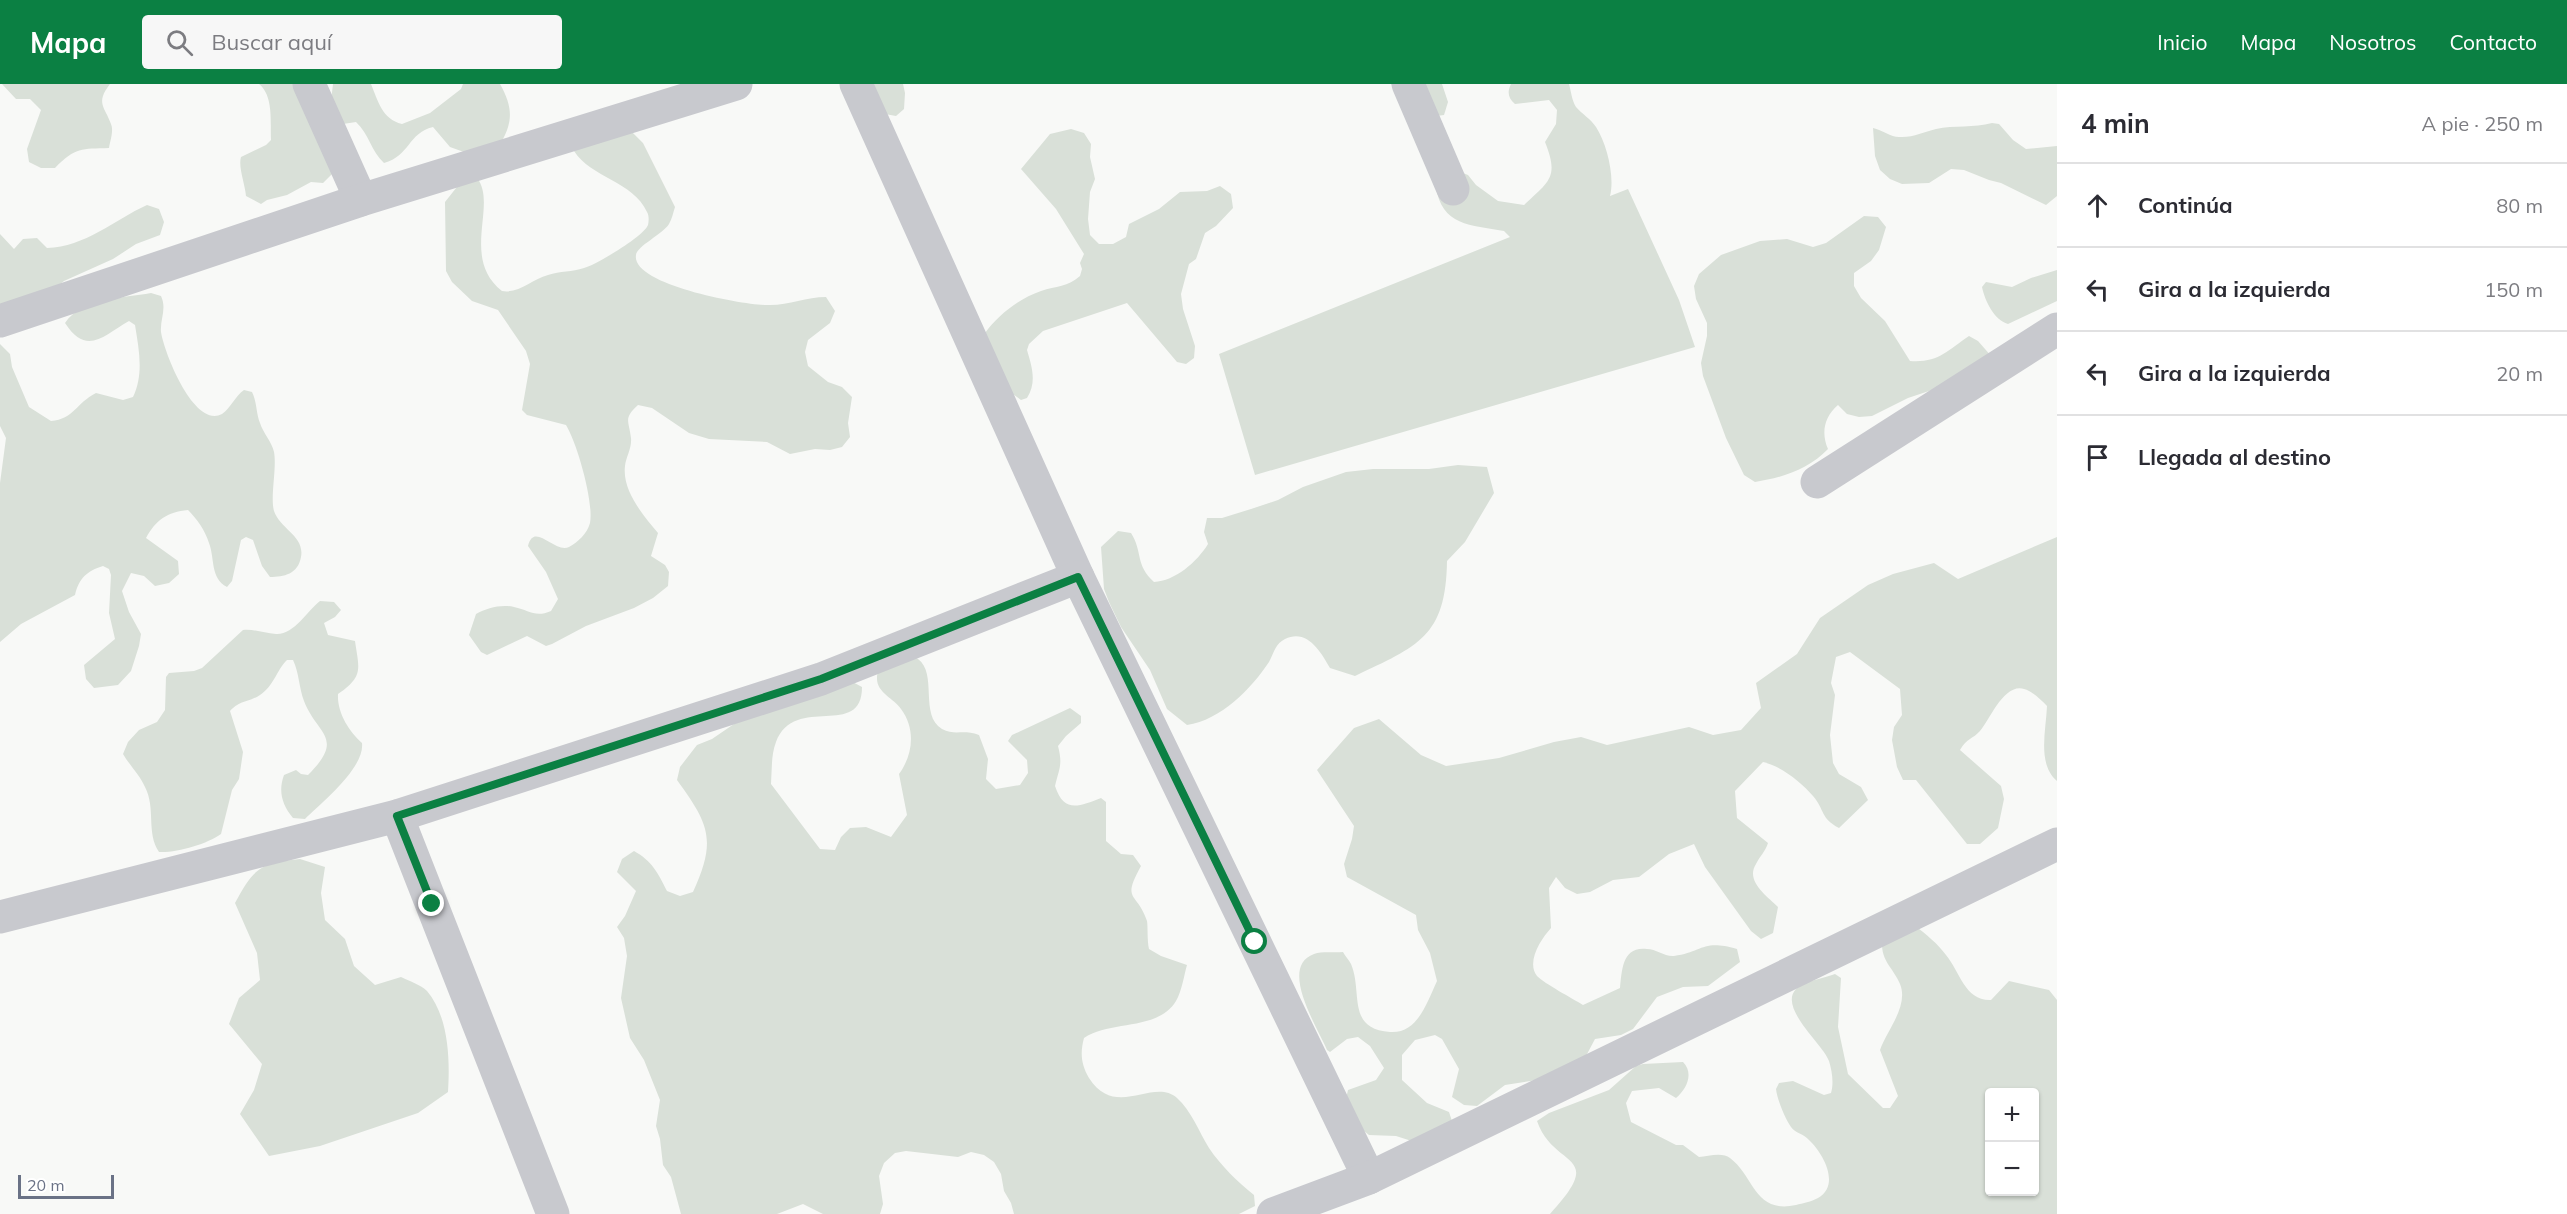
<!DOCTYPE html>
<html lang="es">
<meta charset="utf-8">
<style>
:root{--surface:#fff;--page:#f7f7f7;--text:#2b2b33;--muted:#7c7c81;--line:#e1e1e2;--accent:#0b8043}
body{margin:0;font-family:Mulish,sans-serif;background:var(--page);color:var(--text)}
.controls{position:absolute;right:18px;bottom:18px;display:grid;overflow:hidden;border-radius:6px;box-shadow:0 2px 4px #0004}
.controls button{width:54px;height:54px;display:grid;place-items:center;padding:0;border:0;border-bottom:2px solid var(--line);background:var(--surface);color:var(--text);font:30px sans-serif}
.scale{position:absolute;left:18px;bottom:15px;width:96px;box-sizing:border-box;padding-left:6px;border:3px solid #6a7286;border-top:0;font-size:16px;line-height:21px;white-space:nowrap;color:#6a7286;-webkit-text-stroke:4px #fff;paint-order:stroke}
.stop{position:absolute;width:18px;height:18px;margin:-14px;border:4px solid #0b8043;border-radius:50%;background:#fff}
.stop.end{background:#0b8043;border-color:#fff;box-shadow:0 2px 6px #0008}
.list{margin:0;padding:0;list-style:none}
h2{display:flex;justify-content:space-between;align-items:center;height:78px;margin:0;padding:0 24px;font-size:26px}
h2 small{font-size:20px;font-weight:400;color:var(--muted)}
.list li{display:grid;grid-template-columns:39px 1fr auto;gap:18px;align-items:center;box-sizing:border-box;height:84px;padding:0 24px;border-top:2px solid var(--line)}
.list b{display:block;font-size:22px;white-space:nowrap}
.list em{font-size:20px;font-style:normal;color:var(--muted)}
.icon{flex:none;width:33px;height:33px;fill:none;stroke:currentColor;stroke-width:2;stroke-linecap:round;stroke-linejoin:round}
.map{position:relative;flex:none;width:2057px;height:1130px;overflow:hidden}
header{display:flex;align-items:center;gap:36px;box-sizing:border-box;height:84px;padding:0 30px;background:var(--accent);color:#fff}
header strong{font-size:28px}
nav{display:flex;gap:33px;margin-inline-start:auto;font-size:21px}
.search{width:420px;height:54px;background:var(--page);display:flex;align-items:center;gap:15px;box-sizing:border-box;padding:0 21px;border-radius:6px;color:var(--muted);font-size:22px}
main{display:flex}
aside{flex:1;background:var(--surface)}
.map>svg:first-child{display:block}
</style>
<header>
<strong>Mapa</strong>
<div class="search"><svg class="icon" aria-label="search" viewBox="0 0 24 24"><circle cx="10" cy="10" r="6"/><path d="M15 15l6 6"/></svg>Buscar aquí</div>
<nav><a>Inicio</a><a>Mapa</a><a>Nosotros</a><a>Contacto</a></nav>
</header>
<main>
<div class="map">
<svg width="2057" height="1130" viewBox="0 0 2057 1130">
<rect width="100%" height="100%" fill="#f8f9f7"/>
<g fill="#d9e0d8" fill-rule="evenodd">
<path d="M2,0H110C95,19 105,23 111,40C114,47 110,57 109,64C82,65 75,63 55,84H41L29,78L27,65L41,26L30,15H16Z"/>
<path d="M259,0H299L337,85L323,99L311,98L287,111L267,116L261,120L246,112C245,100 238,83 241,73L266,61L271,56C270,39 274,12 259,0Z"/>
<path d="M333,0H371C378,17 382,35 402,40L430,29L461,5L463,0H500C514,25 513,40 498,64L475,72L450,63L433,43C408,49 410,72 384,79C371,67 369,50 356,38L343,40L331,17Z"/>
<polygon points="871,0 903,0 905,9 904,25 896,32 885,30"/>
<polygon points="1391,0 1442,0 1448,18 1444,31 1429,33 1397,9"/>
<path d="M1511,0H1569C1571,7 1572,17 1576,23C1582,30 1591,35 1596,43C1607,60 1615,93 1610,112L1628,105L1679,216L1695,263L1255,391L1219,270L1510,153L1504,147C1471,141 1441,142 1436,102L1455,86L1468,91L1476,101L1498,117L1524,121C1550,97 1559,93 1545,58L1556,40L1557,26L1549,16L1515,20C1508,14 1507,8 1511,0Z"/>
<path d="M1992,39L1999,40L2013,56L2026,65L2057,62V112L2046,121L2001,99L1989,96L1964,86L1951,85L1929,99L1902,100L1890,95L1880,86L1875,72L1873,44C1882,46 1891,53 1899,53C1913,54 1923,48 1936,45C1954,41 1974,44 1992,39Z"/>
<path d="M629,45L643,59L675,123C673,129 672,135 669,140C663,150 637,162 636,171C631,201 745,221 767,221C787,222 806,213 826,213L835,227L830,239L808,256L805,268L808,282L828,298L842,303L852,313L848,339L850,353L842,363L830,366L815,365L790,370L767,358L709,355L689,349L652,324L638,321C623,335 629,336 631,354C632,364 626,373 625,382C622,407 643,431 658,449L651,472L665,481L669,488L668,502L653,514L634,524L586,542L552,560L546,562L527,552L487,571L481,568L469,551L476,530C487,524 501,520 514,523C529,526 535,534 551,527L558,515L546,488L528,462C534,437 555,470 569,463C578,458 587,450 590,439C594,418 577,359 566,341L527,331L522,326L530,280L526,267L498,226L472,217L452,198L446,187L445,118L464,94H477C498,120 460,174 502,207C519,210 532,195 548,191C560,187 572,188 584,184C596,181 644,152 648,141C649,137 649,131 647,128C633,97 591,94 574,67Z"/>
<path d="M1071,45L1084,49L1091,60L1090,73L1095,95L1090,108L1088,135L1090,151L1099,160H1113L1126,153L1129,140L1159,125L1180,108L1207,107L1220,102L1231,110L1233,124L1216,142L1205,149L1196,175L1189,180L1181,210L1183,225L1195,262L1194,274L1186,280L1177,278L1127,219L1043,247L1029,260L1027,266C1032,283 1037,298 1027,314L1021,316L1006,305L985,249C998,231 1020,214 1041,207C1056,202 1068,203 1080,192L1082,185L1080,179L1084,170L1056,125L1021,85L1050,50Z"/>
<path d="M147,121L159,125L164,138L160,151L136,160L113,175L64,197L54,205L0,222V150L14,165L23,155L37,154L47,164C85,163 114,136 147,121Z"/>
<path d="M1864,132L1878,133L1886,143L1879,166L1871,177L1854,189V202L1861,214L1885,237L1910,277C1938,279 1947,267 1969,252L1978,257L1992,273L1947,301L1908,314L1872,332L1859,333L1847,330L1838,321C1824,333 1821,349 1828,365C1809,385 1782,394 1755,398L1744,391L1726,354L1703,292L1701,279L1707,252V239L1696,215L1694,202L1699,190L1721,171L1760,157L1787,155L1813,163L1826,159Z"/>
<path d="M2057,186V217L2008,240C1994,236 1985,217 1982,203L1986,198L2012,203L2031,194Z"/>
<path d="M151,209L161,212C167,225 160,235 161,248C164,268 194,345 222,330C231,324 235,312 244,306L252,308C257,318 256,329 260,339C263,349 272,358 274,368C277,384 270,413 274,427C280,445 305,452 301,473C298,490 284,493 270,493L262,482L253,456L246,453L241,456L232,497L227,503C210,494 215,475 209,459C205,446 197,435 188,426C167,428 156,436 146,454L178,477L179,490L169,499L155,502L144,492L131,489L122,507L129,528L141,550L139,562L131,587L118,601L94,604L86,595L84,581L115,555L109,529L111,491L109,485L103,482C87,487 79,494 75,511L21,540L0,558V399L6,354L0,342V260L10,270L12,283L29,323L51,337C74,335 76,319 96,309L123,316L133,313C144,290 139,266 135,241L129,237C104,251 87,273 65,239C82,214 123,214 151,209Z"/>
<path d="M1458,381L1487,383L1494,409L1465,458L1447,477C1446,553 1418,562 1355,592L1330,584C1321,568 1307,544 1285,555C1275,560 1274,569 1269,578C1251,605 1221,636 1187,641L1167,625L1150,586L1121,543L1109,518L1104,505L1101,463L1118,447L1131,449C1143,468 1135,481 1154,498C1175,497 1197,478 1208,460L1204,448L1207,434H1222L1251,425L1278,416L1303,403L1346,388L1373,385H1429Z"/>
<path d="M2057,453V697C2037,680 2046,647 2047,622C2042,617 2036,611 2029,607C2006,593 1991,634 1980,647C1973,655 1967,654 1960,666L2001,702L2004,715L1998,744L1980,760H1967L1916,696H1903L1897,683L1892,656L1894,643L1902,631L1900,605L1850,568L1836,573L1831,599L1835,611L1830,651L1833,679L1839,690L1861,703L1868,716L1839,744C1820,734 1825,726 1813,712C1801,698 1781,682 1763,678L1735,707L1737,734L1768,759C1765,768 1760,772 1756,780C1745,797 1767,812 1778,823L1773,849L1761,855L1751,847L1705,783L1694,760L1669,770L1639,793L1613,796L1590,808L1577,810L1565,804L1556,793L1549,804L1551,844C1541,855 1526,878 1537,892C1545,900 1572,914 1583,921L1620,904C1622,886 1622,862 1647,865C1656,865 1665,873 1674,872C1703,868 1702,855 1737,865L1740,878L1708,902L1683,903L1657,913L1633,945L1621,951L1595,955L1586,972L1543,995L1505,1001L1477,1022L1464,1021L1452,1013L1459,985L1442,955L1435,951L1415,956L1402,971V996L1427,1019L1449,1028L1453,1040L1421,1060L1396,1052L1369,1051L1359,1043L1345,1019L1348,1006L1376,996L1384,984L1370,962L1358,953L1347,955L1330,968L1327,966C1318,944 1278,883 1314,870C1322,867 1334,869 1343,868C1345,872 1349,876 1351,880C1363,908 1346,945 1390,948C1418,950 1427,918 1437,897L1430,869L1418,846L1416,831L1347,793L1344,780L1352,755L1354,742L1317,686L1354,644L1379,635L1421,671L1446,682L1499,674L1554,658L1581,653L1607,661L1689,643L1713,651L1741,646L1761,624L1756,599L1797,570L1820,534L1868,501L1893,490L1934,479L1958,495Z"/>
<path d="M320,517L334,518L341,526L335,533L324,539L328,551L355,557C359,585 364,592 338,610C337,629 349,647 362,659C365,684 321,719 305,735L293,734C282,721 278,707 284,691L296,686L301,690L308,691C346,653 317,651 304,617C299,604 299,588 293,576H287C276,587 274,602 260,611C248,619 242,615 230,627L243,668L239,695L232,706L221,750C207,760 177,769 159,768C146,749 156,724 145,703C140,691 130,682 123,670L128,658L139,646L157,638L165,626L166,593L169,589L194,587L202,584L243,546C255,545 264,549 276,550C294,551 307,527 320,517Z"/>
<path d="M904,570C908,571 915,573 918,575C938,590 919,631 942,645C955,652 963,645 979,651L988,675L986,695L996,705L1020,701L1028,689L1027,676L1008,657L1012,651L1070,624L1081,632V639L1066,652L1058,662C1063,681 1059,685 1055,702C1064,729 1078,723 1101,714L1106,718V757L1121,770L1133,771L1141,782C1121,818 1137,807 1147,837C1148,842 1147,856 1149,865L1161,872L1187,881C1184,891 1182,907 1176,917C1158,947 1111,936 1084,954C1080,969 1081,980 1089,994C1116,1036 1153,993 1177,1014C1191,1026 1199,1048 1209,1064C1221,1082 1238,1098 1254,1111L1255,1122L1239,1130H1014L1011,1119L1004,1107L1001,1090L994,1078L984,1071L971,1068L958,1073L906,1067L895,1069L884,1079L879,1092L883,1120L880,1130H823L803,1120L777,1130H681L671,1093L663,1081L660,1055L656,1042L660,1016L644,976L630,954L621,914L627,872L624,854L617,843L625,832L636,807L617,788L622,775L634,767C652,777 658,789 667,807L680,812L693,808C717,756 709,740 677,696L680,683L697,661L712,655L734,640L849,596L862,603C862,656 795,609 776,658C771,671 772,686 771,700L820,765L835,766L841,753L850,744L866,743L891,753L907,731L899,690C913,671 916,645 901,625C894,614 876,609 877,593C877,589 880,584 881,580Z"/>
<path d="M300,775L325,783L321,809L325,836L345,855L354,882L375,901L401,893C409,897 421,901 427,907C449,933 450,976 448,1008L418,1029L320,1062L269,1072L240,1030L254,1006L262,980L229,940L239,914L260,896L257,869L235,819C254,784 260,779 300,775Z"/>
<path d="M1915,842C1926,850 1938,860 1946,871C1960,888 1965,917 1991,916L2009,897L2049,906L2057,916V1130H1550C1608,1067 1554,1086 1537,1037L1549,1029L1609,1006L1636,982L1643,980L1683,978C1694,989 1687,1005 1676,1014L1659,1004L1632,1007L1626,1019L1631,1038L1676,1061H1683L1699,1073C1708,1072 1723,1068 1730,1074C1755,1093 1754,1130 1796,1121C1803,1119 1811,1118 1818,1114C1841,1101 1823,1069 1809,1056C1804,1050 1795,1049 1791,1043C1785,1034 1777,1015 1776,1005L1779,999L1793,997L1824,1011L1831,1009C1834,999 1832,987 1829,977C1823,960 1778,924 1796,905C1805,897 1824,894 1835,890L1841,894L1838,943L1848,990L1883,1024H1890L1898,1012L1880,966C1887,946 1909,922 1900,900C1894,885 1883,879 1882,862ZM1990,1008H2034V1108H1990Z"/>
</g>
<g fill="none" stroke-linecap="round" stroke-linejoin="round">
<g stroke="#c8c9ce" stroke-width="33">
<polyline points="309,0 361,116"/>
<polyline points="856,0 1078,493 1369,1094"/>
<polyline points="1408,0 1453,105"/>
<polyline points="0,237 361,116 736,0"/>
<polyline points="1817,398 2057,245"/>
<polyline points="397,732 553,1130"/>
<polyline points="0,833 397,732 821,595 1078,493"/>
<polyline points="1273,1130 1369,1094 2057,760"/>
</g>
</g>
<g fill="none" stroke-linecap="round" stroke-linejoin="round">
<polyline stroke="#0b8043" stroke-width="8" points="432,820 397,732 821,595 1078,493 1255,858"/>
</g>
</svg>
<div class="controls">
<button>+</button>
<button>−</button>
</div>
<div class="scale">20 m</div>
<div class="stop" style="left:1255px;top:858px"></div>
<div class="stop end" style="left:432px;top:820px"></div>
</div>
<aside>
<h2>4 min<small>A pie · 250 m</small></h2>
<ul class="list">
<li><svg class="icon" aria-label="ahead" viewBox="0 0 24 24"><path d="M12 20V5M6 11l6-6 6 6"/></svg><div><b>Continúa</b></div><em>80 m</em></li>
<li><svg class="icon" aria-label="left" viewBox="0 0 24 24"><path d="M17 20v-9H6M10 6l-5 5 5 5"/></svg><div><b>Gira a la izquierda</b></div><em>150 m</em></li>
<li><svg class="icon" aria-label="left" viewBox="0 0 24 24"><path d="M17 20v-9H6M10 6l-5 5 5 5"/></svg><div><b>Gira a la izquierda</b></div><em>20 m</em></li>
<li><svg class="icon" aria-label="arrive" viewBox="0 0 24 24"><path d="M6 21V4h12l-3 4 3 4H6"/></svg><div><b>Llegada al destino</b></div></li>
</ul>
</aside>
</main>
